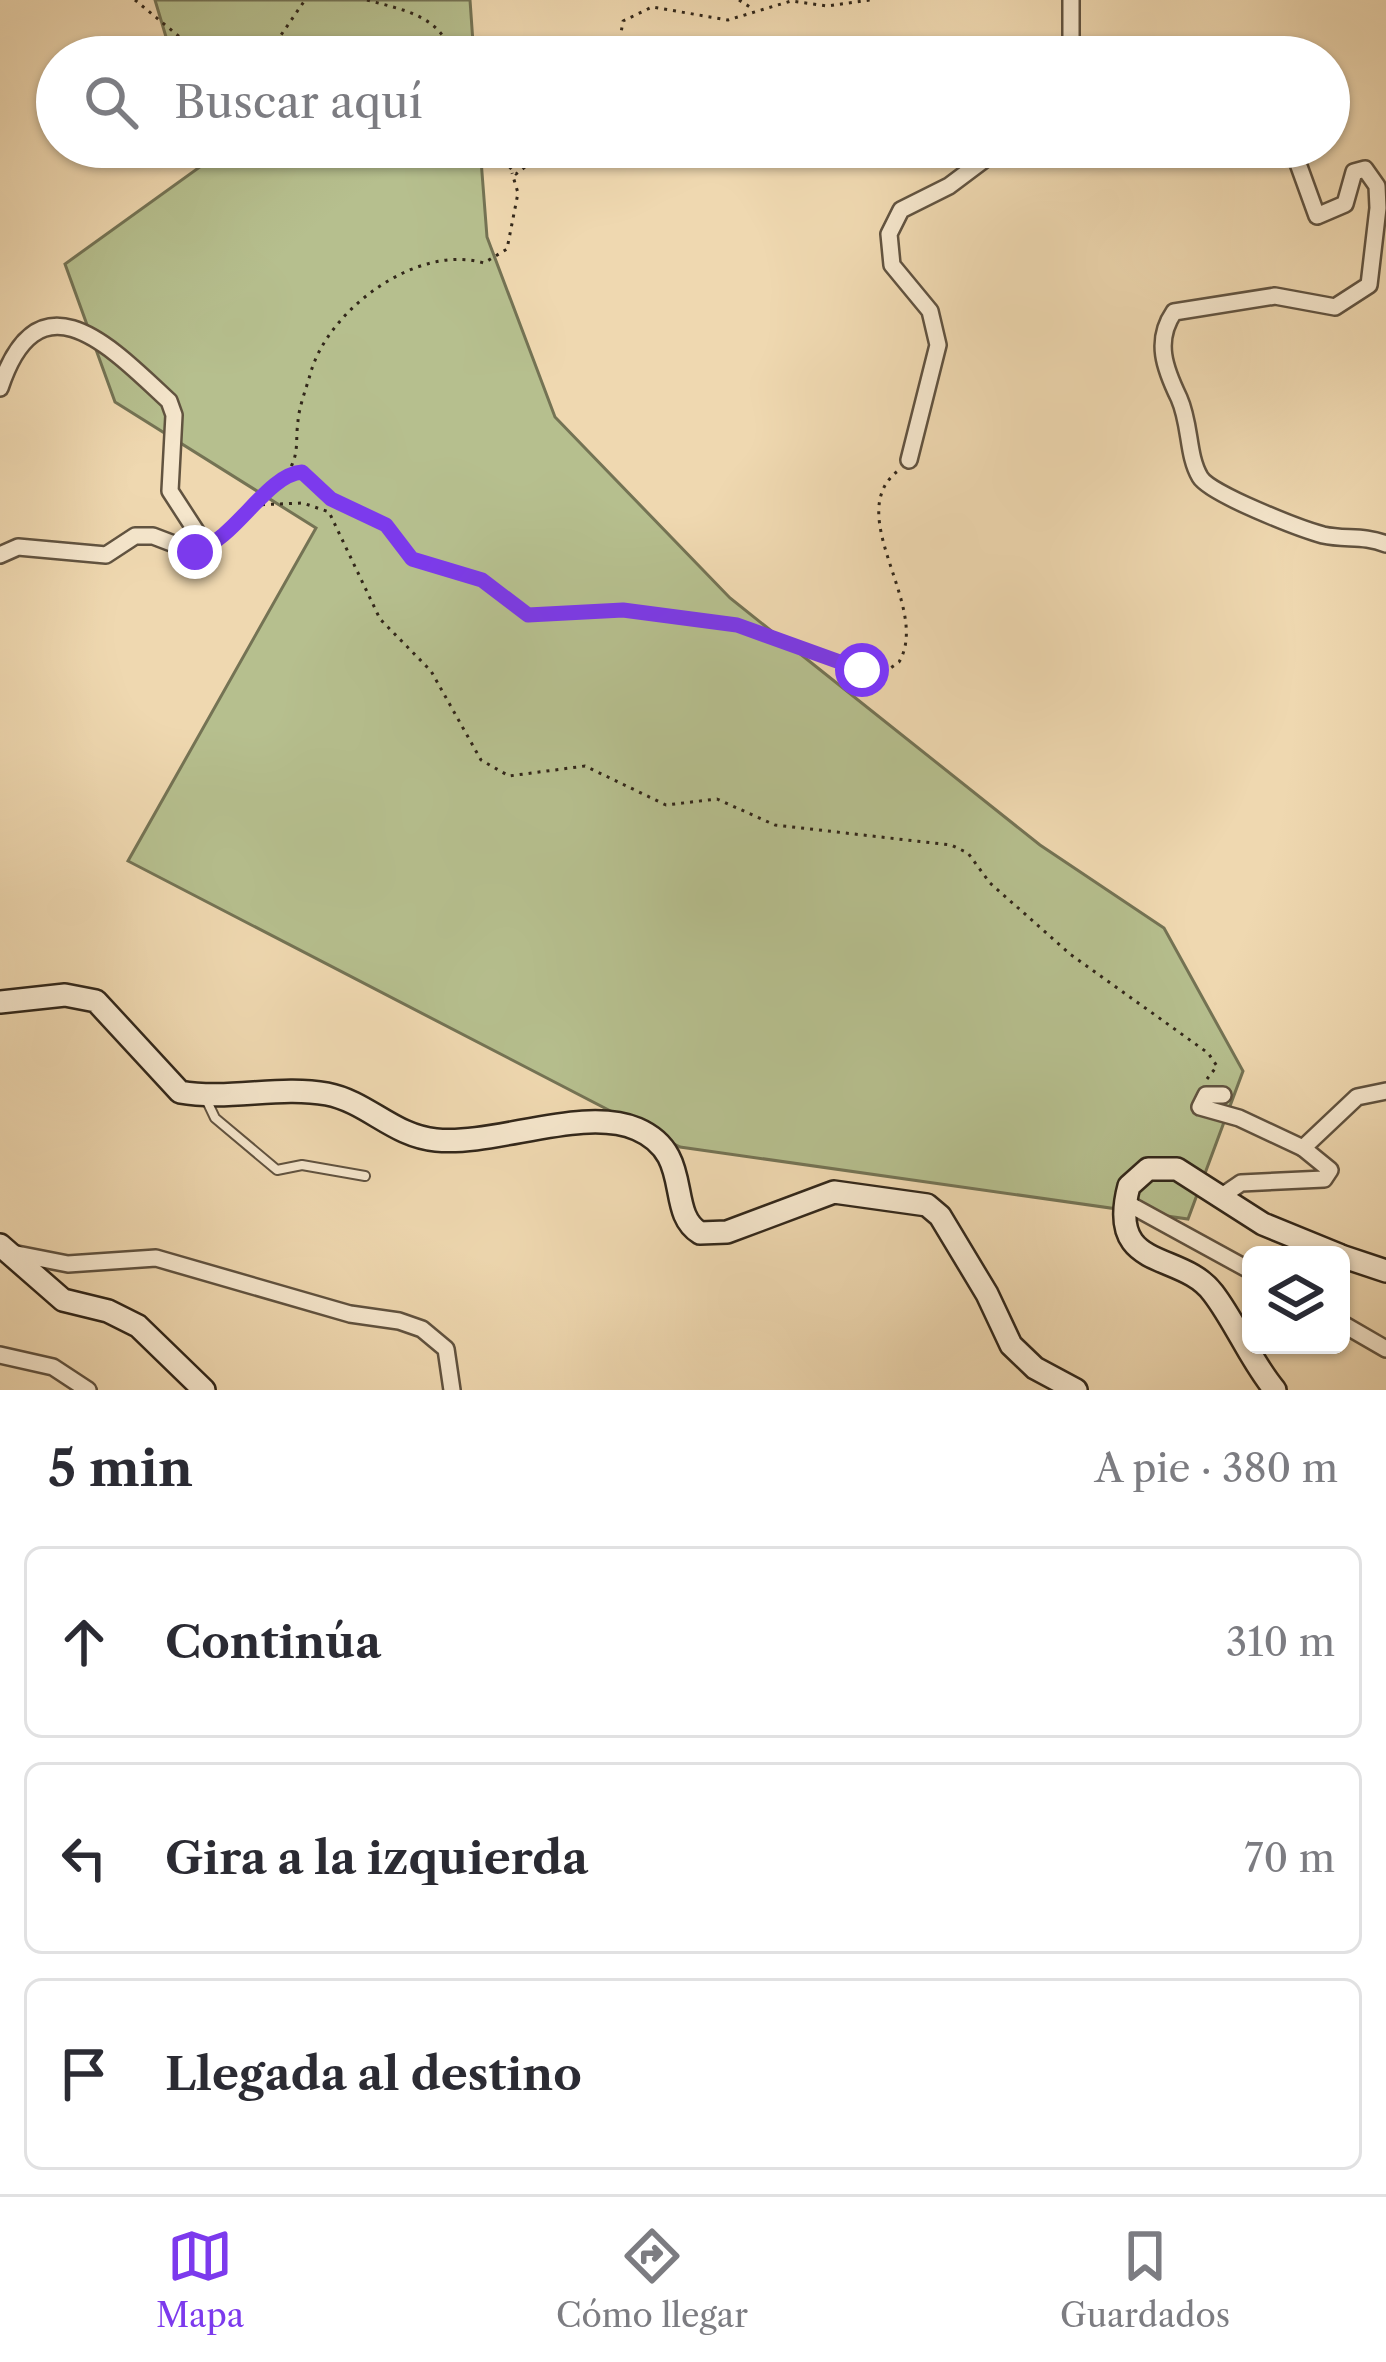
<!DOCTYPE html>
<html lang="es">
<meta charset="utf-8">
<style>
:root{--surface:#fff;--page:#f2f2f3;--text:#2b2b33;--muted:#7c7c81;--line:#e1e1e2;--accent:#7c3aed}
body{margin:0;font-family:"Libre Caslon Text",serif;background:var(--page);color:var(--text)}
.controls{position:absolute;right:36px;bottom:36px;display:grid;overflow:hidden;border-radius:18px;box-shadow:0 3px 9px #0004}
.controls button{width:108px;height:108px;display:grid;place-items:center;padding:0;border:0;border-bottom:3px solid var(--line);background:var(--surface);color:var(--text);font:60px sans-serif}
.stop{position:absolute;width:36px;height:36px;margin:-27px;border:9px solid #7c3aed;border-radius:50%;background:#fff}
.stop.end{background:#7c3aed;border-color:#fff;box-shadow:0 3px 12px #0008}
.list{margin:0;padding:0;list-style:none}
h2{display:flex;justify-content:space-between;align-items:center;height:156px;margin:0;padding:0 48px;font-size:51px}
h2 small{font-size:39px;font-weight:400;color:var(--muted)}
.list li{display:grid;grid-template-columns:78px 1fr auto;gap:36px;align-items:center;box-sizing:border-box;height:192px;margin:0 24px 24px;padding:0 24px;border:3px solid var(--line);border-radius:18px}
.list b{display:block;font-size:45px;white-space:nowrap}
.list em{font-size:39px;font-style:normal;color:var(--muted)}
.icon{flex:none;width:66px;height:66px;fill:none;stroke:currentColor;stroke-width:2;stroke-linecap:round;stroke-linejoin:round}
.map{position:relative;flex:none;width:1386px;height:1390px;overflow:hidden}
.search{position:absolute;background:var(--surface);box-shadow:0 3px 9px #0004;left:36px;right:36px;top:36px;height:132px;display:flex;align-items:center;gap:30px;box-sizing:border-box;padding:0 42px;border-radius:66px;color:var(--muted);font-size:45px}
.sheet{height:804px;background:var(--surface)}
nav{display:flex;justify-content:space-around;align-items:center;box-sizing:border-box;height:168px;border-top:3px solid var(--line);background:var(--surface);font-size:33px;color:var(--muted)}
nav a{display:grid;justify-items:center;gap:6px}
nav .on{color:var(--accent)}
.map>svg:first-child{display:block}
</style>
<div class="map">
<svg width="1386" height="1390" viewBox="0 0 1386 1390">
<rect width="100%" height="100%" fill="#efd8b0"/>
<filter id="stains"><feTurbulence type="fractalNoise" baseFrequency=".00167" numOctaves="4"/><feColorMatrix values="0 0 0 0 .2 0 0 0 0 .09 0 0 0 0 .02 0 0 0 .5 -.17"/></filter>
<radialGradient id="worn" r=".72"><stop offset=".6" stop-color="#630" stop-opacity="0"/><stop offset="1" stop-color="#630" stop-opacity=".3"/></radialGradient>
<g fill="#b6bf8e" stroke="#747354" stroke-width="3">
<polygon points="155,0 470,0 474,57 172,57"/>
<polygon points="199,147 480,147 487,237 555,417 730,598 1040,845 1164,928 1243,1071 1188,1219 680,1147 128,861 316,528 115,402 65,264 204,164"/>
</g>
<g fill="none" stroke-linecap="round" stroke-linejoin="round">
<defs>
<polyline id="lane" points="205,1097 215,1118 277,1170 302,1165 365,1176"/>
<g id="street">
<polyline points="1071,57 1071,0"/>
<path d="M1292,147L1317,216L1345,204L1354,172L1365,169L1377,186L1378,208L1369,285L1335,307L1275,296L1174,312C1154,341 1165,369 1179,398C1191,425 1187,455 1200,477C1210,494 1301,529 1323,535C1345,540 1364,535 1386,544"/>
<path d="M0,388C39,270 112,348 169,401L174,415L170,491L205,545L195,552L153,536H135L106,555L18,547L0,555"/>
<polyline points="909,460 938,345 930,311 892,265 889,234 901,210 949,186 1001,147"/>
<polyline points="1223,1095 1206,1095 1200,1107 1239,1118 1303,1148"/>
<polyline points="1219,1198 1241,1183 1324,1179 1330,1170 1303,1148 1357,1097 1386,1091"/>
<polyline points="1125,1202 1251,1271"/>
<polyline points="12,1253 68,1264 156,1258 350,1314 399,1321 422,1329 446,1349 452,1390"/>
<polyline points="1341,1323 1386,1349"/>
<polyline points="0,1355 53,1367 88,1390"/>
</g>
<g id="secondary">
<path d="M0,1002L65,995L96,1001L180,1092C229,1101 279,1085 327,1094C368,1102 393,1136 436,1140C495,1146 583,1106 637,1129C695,1154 665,1212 700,1233L727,1232L834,1192L927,1205L940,1216L987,1294L1011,1345L1035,1368L1076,1390"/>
<polyline points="0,1245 63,1300 108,1311 138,1326 204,1390"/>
<polyline points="1341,1256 1386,1271"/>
<path d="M1275,1390C1250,1360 1236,1323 1213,1293C1181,1250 1106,1273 1129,1186L1148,1169H1177L1263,1224L1339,1255"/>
</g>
</defs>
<use href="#lane" stroke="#615340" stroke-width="12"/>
<use href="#street" stroke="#615340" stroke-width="20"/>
<use href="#secondary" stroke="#32271a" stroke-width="26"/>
<g stroke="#32271a" stroke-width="3" stroke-dasharray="3 6" stroke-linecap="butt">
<polyline points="135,0 204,57"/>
<path d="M367,0C403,10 441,15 453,57"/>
<polyline points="739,0 753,9"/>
<polyline points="266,57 305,0"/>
<polyline points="617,57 623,21 652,7 728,20 791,1 827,6 870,0"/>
<polyline points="491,147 516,174 551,147"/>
<path d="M287,474C300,453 295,444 298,421C299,407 306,389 310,375C327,310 417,243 484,263L507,249L518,193L512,173"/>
<polyline points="253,505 303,503 329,512 380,619 431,671 481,760 509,776 585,766 666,805 717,799 775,825 951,845 968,853 990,883 1070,954 1208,1053 1217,1066 1207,1079"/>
<path d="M220,541L286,476L302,472L331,499L387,525L413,559L482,580L528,615L623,610L737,625L862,670L889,669L899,662C932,607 840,514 899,470"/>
</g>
<use href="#lane" stroke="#f5e6cc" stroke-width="8"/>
<use href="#street" stroke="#f5e6cc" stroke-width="15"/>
<use href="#secondary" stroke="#f5e6cc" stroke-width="21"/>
</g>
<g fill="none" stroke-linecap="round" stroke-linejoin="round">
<path stroke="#7c3aed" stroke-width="15" d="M195,552C237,538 266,475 302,472L331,499L386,525L412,559L482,580L528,615L623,610L737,625L862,670"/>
</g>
<rect width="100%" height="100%" filter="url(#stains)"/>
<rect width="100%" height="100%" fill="url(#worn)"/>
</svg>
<div class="controls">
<button><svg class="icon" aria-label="layers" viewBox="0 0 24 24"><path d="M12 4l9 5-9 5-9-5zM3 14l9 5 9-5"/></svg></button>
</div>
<div class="stop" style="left:862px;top:670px"></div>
<div class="stop end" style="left:195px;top:552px"></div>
<div class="search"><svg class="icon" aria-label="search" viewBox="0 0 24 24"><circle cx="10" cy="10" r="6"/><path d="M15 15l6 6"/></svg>Buscar aquí</div>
</div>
<section class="sheet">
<h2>5 min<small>A pie · 380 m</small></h2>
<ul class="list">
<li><svg class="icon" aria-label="ahead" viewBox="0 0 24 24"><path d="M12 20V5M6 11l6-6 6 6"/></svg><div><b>Continúa</b></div><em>310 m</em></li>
<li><svg class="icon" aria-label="left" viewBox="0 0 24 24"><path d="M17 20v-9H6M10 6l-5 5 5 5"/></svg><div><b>Gira a la izquierda</b></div><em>70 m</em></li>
<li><svg class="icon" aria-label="arrive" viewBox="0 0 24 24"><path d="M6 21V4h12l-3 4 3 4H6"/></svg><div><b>Llegada al destino</b></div></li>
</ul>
</section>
<nav>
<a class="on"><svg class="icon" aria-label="map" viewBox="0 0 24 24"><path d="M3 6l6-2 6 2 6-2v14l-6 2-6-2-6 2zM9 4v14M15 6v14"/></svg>Mapa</a>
<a><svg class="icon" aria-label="directions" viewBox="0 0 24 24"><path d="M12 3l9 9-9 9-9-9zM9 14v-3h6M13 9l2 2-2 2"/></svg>Cómo llegar</a>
<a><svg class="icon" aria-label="saved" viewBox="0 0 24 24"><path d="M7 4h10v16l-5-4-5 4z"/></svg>Guardados</a>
</nav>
